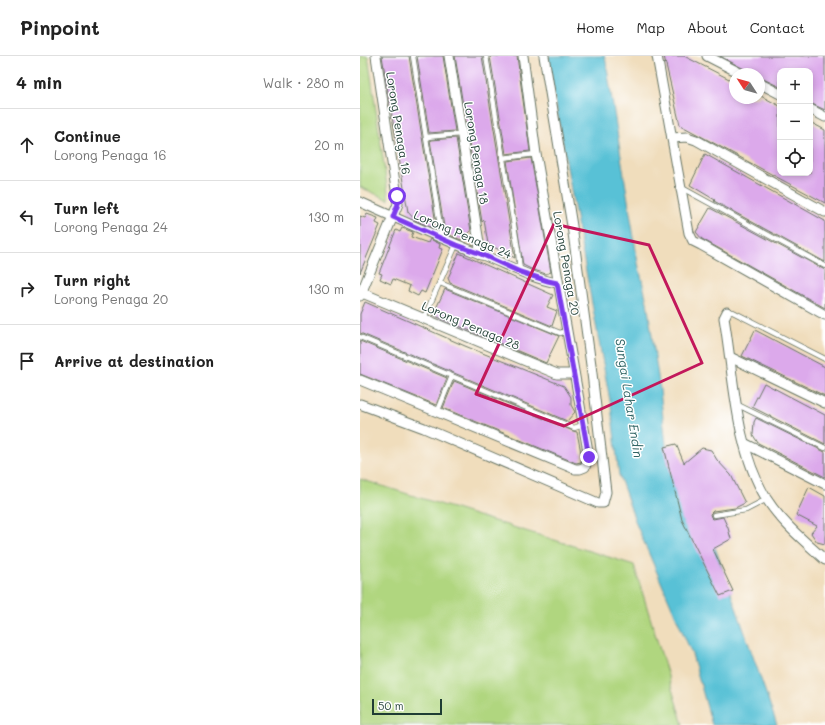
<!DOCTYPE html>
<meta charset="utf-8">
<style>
:root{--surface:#fff;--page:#f2f2f2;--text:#222;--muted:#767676;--line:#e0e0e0}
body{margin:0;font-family:Mali,sans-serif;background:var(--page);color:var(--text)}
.controls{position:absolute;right:12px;top:12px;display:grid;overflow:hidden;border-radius:8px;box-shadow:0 2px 6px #0003}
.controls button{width:36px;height:36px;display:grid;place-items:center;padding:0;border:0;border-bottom:1px solid var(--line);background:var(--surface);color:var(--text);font:20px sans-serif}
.compass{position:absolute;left:369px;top:12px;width:36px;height:36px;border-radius:50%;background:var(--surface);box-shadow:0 2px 6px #0003;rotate:306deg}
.scale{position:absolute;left:12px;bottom:10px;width:70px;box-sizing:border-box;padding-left:4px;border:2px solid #1f3d34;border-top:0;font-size:11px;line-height:14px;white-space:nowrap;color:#1f3d34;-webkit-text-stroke:3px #fff;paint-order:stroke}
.stop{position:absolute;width:12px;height:12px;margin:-9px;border:3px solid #7c3aed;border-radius:50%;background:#fff}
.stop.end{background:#7c3aed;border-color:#fff;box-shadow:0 1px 4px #0008}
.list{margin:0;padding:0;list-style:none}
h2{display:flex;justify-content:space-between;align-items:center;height:52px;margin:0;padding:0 16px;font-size:17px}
h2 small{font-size:13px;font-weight:400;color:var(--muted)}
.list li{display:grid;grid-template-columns:26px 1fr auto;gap:12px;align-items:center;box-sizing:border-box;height:72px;padding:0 16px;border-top:1px solid var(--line)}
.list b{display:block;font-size:15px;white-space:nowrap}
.list p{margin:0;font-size:13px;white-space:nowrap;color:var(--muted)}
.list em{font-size:13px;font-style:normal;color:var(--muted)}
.icon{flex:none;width:22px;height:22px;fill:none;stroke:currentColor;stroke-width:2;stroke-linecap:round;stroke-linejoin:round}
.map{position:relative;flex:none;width:465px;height:669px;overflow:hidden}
header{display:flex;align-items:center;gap:24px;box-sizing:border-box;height:56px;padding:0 20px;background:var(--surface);border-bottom:1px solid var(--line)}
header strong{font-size:19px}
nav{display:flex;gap:22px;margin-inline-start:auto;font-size:14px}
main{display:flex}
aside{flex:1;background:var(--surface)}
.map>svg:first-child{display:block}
</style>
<header>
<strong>Pinpoint</strong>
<nav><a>Home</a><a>Map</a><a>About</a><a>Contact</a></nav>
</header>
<main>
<aside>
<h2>4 min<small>Walk · 280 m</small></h2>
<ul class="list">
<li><svg class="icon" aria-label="ahead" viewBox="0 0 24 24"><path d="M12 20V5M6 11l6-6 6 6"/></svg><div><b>Continue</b><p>Lorong Penaga 16</p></div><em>20 m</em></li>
<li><svg class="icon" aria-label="left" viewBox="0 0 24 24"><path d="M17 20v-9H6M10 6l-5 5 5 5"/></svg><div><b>Turn left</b><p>Lorong Penaga 24</p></div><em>130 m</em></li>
<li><svg class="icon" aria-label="right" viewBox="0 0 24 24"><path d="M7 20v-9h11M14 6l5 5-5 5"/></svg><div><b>Turn right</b><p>Lorong Penaga 20</p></div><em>130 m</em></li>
<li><svg class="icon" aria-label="arrive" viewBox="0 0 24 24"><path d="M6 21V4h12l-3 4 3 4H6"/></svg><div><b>Arrive at destination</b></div></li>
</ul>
</aside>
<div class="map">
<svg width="465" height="669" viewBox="0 0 465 669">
<rect width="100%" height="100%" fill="#fff"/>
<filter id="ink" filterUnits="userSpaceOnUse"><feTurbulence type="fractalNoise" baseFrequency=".025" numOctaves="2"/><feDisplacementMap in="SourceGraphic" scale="8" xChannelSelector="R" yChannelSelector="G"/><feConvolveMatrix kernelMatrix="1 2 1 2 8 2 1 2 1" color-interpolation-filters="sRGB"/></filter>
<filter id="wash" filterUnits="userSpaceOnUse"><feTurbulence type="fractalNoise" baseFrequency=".012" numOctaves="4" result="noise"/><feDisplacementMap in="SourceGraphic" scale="16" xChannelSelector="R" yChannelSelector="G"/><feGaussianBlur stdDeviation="0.9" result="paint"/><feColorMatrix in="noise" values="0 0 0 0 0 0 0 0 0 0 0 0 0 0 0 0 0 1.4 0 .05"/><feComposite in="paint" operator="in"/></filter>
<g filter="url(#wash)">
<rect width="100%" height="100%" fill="#f0ddbc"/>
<g fill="#b0d67f" stroke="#688a5a">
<polygon points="0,0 8,0 29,144 0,131"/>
<polygon points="0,423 274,509 323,669 0,669"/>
</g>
<polygon fill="#59c1d6" stroke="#3c7f85" points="189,0 245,0 278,207 287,246 300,334 308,408 351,480 417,669 352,669 332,598 277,470 259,419 251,350 215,156 192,26"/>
<g id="blocks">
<g fill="#dca9eb">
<polygon points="22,0 49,0 77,174 55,164 48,156"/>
<polygon points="57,0 83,0 95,75 69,77"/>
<polygon points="95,0 122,0 155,202 128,188 124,164 122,166"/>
<polygon points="130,0 157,0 170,95 146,98"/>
<polygon points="304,0 324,0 375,26 375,42 399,42 399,39 420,50 420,117 450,117 450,66 465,74 465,147 320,69"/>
<polygon points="360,0 465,0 465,54 450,47 450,15 420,15 420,31 399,21 399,18 393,18"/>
<polygon points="96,82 111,175 101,184 85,177 70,84"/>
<polygon points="345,98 465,165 465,206 354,145 355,144 330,129"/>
<polygon points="171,102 191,216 186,218 171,213 163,209 147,105"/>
<polygon points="350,152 465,214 465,252 342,183 336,176"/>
<polygon points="7,158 18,162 16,167 20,169 0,217 0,160 5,162"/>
<polygon points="42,172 53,176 51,181 68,187 70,183 80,188 79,192 83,193 65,237 61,235 58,240 48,235 50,230 33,223 31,228 20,223 22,218 19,217 36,174 40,176"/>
<polygon points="99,197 193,239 187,251 197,255 192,270 90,227 88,222"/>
<polygon points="85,233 199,280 186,307 73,259"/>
<polygon points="5,246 105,290 204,330 211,341 211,349 215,356 207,365 0,277 0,258"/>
<polygon points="395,274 465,311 465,340 382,300"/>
<polygon points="0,285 87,322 76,349 0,318"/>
<polygon points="94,325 213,375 217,376 222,402 221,406 216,407 83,352"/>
<polygon points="404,327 465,359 465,388 392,351"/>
<polygon points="396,362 465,396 465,421 398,387 393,379 394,366"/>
<polygon points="316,388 324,407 342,392 351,394 357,404 371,419 385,447 375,452 353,455 350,458 351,461 353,463 363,461 368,472 371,483 353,493 373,535 360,540 322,464 304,391"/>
<polygon points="449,431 465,440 465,488 457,486 451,477 457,470 436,459"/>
</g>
</g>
</g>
<g filter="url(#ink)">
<use href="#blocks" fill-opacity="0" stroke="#687564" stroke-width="1"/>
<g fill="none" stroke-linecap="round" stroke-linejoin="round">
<defs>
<g id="service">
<polyline points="53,0 82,182"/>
<polyline points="126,0 158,194 160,216"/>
<polyline points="66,81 101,78"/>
<polyline points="142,102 176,98"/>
<polyline points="322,132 465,210"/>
<polyline points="80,227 200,277 207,275"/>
<polyline points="367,256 373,256 465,303"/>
<polyline points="64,262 96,189"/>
<polyline points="0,281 214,372 223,369"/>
<polyline points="376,348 465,392"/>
<polyline points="77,357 92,320"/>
<polyline points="354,459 386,454 407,443"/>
</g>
<g id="minor">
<polyline points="89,0 121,199"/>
<polyline points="297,0 329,177 333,185 341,189 465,259"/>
<polyline points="347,0 382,18"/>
<polyline points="399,27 420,38"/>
<polyline points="450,53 465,61"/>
<polyline points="312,82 327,81 336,84 465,156"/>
<path d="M0,146C40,164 80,182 120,198C146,208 170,222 197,227"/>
<polyline points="0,236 197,318 214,318"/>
<polyline points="0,240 38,148 37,140 16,0"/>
<path d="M367,256L364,262C374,320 375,391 406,442C421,466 444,485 465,504"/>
<polyline points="370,301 465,347"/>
<polyline points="0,324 215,413 220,413 225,411 229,401 176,98 163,0"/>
<polyline points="0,348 64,372 238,447 243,447 246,436 231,309 212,170 184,0"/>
<polyline points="384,387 465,428"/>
</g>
</defs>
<use href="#service" stroke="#687564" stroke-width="6"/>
<use href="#minor" stroke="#687564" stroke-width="11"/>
<use href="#service" stroke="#fff" stroke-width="4.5"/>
<use href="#minor" stroke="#fff" stroke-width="9"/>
</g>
</g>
<g fill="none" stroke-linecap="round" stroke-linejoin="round" filter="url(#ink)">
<polyline stroke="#7c3aed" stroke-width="5" points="37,140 38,148 33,161 96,189 121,198 160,216 188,225 197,227 229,401"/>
</g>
<path fill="none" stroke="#c2185b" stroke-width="3" stroke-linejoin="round" d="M194,168L289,189L342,307L204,370L116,338Z"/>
<g text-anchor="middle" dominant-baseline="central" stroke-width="3" stroke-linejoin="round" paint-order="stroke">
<g font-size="12" fill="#1f3d34" stroke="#fff">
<text transform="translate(39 67) rotate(81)">Lorong Penaga 16</text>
<text transform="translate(117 97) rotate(81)">Lorong Penaga 18</text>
<text transform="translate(103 178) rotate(23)">Lorong Penaga 24</text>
<text transform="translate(207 207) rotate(80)">Lorong Penaga 20</text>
<text transform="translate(111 269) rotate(23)">Lorong Penaga 28</text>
</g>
<g font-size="13" font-style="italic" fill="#306565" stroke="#fff">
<text transform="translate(270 342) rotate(81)">Sungai Lahar Endin</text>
</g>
</g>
</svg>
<div class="controls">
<button>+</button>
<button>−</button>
<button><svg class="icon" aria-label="locate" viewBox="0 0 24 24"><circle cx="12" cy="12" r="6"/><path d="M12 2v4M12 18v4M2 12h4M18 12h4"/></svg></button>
</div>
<svg class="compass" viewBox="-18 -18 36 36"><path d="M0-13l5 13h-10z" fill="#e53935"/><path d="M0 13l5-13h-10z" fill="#767676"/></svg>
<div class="scale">50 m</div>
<div class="stop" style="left:37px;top:140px"></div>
<div class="stop end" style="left:229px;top:401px"></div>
</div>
</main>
